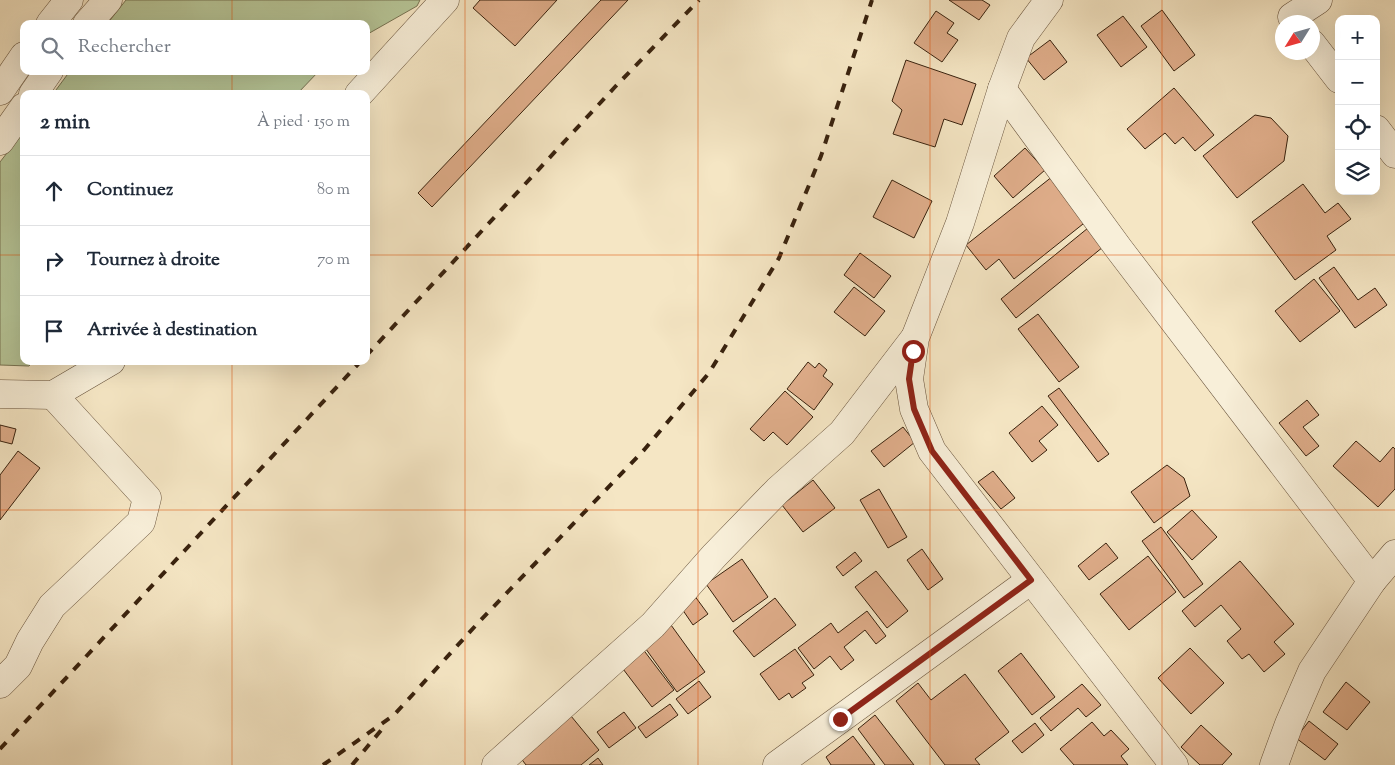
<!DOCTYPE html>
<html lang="fr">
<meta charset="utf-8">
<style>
:root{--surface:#fff;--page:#f6f6f7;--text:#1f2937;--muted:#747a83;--line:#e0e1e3}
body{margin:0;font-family:"Sorts Mill Goudy",serif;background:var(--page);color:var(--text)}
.controls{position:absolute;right:15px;top:15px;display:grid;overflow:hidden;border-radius:10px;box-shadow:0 5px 20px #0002}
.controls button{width:45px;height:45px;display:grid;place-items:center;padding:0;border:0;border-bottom:1px solid var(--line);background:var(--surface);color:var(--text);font:25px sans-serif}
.compass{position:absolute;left:1275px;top:15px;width:45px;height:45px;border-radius:50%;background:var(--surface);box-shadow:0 5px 20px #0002;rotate:233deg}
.stop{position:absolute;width:15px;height:15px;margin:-11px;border:4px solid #8f2418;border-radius:50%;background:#fff}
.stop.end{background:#8f2418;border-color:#fff;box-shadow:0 1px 5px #0008}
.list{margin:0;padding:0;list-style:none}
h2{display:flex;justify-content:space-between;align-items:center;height:65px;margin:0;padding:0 20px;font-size:21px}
h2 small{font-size:16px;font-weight:400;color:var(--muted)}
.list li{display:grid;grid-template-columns:32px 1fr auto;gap:15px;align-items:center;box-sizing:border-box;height:70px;padding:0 20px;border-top:1px solid var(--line)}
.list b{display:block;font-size:19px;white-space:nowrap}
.list em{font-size:16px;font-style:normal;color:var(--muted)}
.icon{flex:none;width:28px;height:28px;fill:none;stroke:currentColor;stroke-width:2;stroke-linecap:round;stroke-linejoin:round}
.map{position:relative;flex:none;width:1395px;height:765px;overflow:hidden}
.search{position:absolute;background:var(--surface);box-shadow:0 5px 20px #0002;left:20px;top:20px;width:350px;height:55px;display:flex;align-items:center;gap:12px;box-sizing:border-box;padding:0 18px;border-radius:10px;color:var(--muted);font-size:19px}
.panel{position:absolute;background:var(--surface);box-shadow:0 5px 20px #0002;left:20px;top:90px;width:350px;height:275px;border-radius:10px}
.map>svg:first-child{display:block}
</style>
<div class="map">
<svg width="1395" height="765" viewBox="0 0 1395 765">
<rect width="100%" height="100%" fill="#f5e6c4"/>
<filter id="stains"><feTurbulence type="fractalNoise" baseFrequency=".004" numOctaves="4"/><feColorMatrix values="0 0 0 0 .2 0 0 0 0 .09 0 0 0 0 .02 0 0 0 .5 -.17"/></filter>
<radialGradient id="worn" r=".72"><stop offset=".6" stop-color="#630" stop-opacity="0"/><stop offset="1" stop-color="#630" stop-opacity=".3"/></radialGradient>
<g fill="#b7c698" stroke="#787453">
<polygon points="126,0 420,0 417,6 366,35 366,24 107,24"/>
<polygon points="70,71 319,71 297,94 53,94"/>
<polygon points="24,131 24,361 34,361 29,366 0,365 0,162"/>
</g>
<g fill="#dfad8a" stroke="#39220e">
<polygon points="480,0 557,0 515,46 473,8"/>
<polygon points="601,0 628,0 432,207 418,193"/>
<polygon points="949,0 982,0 990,5 979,20"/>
<polygon points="1162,10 1195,55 1174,71 1141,26"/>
<polygon points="936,11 954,23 947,33 958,40 942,62 914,43"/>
<polygon points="1123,16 1147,47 1121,67 1097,35"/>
<polygon points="1050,40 1067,62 1044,80 1026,58"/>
<polygon points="906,60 976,84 962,125 944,119 935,147 893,134 902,110 892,101"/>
<polygon points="1174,88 1214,135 1195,151 1183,137 1175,144 1165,133 1145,149 1127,129"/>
<polygon points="1255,115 1271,118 1288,136 1284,161 1237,198 1203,156"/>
<polygon points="1025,148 1045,170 1013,198 994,176"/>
<polygon points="1053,176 1088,220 1014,279 999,259 986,270 966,245"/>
<polygon points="892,180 932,201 914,238 873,217"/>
<polygon points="1303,184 1325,213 1338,203 1351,219 1327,236 1336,250 1295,280 1252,222"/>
<polygon points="1088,228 1103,247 1016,318 1001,299"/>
<polygon points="860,253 891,276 874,298 844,275"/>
<polygon points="1334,267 1358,300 1375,288 1387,305 1355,328 1319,278"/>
<polygon points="1314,279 1340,311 1300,342 1275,311"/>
<polygon points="854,287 885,311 865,336 834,312"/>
<polygon points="1038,314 1079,367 1059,382 1018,329"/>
<polygon points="808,362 815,368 819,363 827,370 823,376 833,384 814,410 787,389"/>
<polygon points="1059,388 1109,454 1098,462 1048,396"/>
<polygon points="785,391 813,417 787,445 773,432 764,441 750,429"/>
<polygon points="1307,400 1319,415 1303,427 1319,446 1306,456 1279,423"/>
<polygon points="1042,406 1058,425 1039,441 1047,450 1032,462 1009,433"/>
<polygon points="0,425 16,429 12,444 0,441"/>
<polygon points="903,427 915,442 884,467 871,451"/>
<polygon points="1356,441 1380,462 1393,447 1395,449 1395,489 1378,507 1333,466"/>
<polygon points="18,451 40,468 0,520 0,475"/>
<polygon points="1167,465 1184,478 1190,496 1154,523 1131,492"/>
<polygon points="993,471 1015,498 1001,509 978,482"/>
<polygon points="813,480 835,508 803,532 782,505"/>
<polygon points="879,489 907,537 888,548 860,500"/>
<polygon points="1192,510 1217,537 1192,560 1167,532"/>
<polygon points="1161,527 1203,584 1184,598 1142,541"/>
<polygon points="1106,543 1118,558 1089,580 1078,566"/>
<polygon points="922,549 943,579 928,590 907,560"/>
<polygon points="855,552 862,561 843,576 836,567"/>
<polygon points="1148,556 1176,592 1129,630 1100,594"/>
<polygon points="742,559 768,597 733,622 706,584"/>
<polygon points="1240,561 1294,624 1274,642 1285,654 1264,672 1249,654 1242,659 1227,641 1241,629 1221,605 1195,627 1182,611"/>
<polygon points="876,571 908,611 887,628 855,587"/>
<polygon points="694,595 708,614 693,625 680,606"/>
<polygon points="775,598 796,625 754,657 733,631"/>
<polygon points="867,611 886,636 876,644 865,630 844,647 854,660 841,670 830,656 814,669 798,648 831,623 838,633"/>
<polygon points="671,625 705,672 677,692 643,645"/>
<polygon points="642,648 674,690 652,707 620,665"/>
<polygon points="1190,648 1224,683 1191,714 1158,678"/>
<polygon points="795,649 814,675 802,683 806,688 792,698 789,693 779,700 760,674"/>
<polygon points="1021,653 1055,697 1032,715 998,671"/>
<polygon points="965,674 1009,732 975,759 980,765 945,765 896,701 918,683 931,700"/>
<polygon points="699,681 711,697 688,714 676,699"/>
<polygon points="1346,682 1370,702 1347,730 1323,712"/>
<polygon points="1082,684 1101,705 1086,717 1078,708 1051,731 1040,718"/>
<polygon points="670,704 678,715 646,738 638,727"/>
<polygon points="624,712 636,728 609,748 597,732"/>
<polygon points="875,715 914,765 885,765 858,729"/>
<polygon points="571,716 599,750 581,765 526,765 520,757"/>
<polygon points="1309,721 1338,744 1325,760 1296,738"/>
<polygon points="1092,722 1104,736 1111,730 1129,749 1121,756 1128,765 1074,765 1060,749"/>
<polygon points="1035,723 1044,735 1022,753 1012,741"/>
<polygon points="1201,725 1232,754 1222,765 1200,765 1181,747"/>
<polygon points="853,736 875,765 831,765 826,757"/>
<polygon points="598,758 603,765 589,765"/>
</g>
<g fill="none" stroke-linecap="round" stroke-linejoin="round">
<defs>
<g id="minor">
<polyline points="1049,0 1021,38 1002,89 960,223 915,338 909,379 914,409 932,451 1174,765"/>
<polyline points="1292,17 1318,0"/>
<polyline points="50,24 69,0"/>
<polyline points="87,24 108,0"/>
<polyline points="1312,44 1339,79"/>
<polyline points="1002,89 1119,249 1372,581"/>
<polyline points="0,91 24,56"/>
<polyline points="33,94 49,71"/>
<polyline points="359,94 445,0"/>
<polyline points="1376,129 1395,154"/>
<polyline points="0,141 24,107"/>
<polyline points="0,394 53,395 111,361"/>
<polyline points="0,684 18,666 30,641 52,606 141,522 147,498 53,395"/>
<polyline points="496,765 653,625 714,556 778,490 842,433 914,339"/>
<polyline points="777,765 1031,580"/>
<polyline points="1274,765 1289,724 1312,671 1372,581 1395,554"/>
</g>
</defs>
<use href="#minor" stroke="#68533c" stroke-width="29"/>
<use href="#minor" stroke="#f8efd9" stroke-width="28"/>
<g stroke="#39220e" stroke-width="4" stroke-dasharray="9 9" stroke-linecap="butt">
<polyline points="366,356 614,88 699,0"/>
<polyline points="0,749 361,361"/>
<polyline points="323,765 394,715 478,623 644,450 709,373 779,258 821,156 872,0"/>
<polyline points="352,765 383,728"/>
</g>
</g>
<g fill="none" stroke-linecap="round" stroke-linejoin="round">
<polyline stroke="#8f2418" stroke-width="6" points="840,719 1031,580 932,451 914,409 909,379 913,351"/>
</g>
<path fill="none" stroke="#df560c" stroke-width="1" stroke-opacity="0.55" d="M232,0V24M465,0V765M698,0V765M930,0V765M1162,0V765M232,71V94M0,255H24M366,255H1395M232,361V765M0,510H1395"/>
<rect width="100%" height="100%" filter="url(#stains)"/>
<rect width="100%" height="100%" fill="url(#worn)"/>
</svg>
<div class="controls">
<button>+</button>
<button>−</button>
<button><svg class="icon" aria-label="locate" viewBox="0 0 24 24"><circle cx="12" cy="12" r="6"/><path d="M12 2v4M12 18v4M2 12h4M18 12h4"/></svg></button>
<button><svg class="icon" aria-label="layers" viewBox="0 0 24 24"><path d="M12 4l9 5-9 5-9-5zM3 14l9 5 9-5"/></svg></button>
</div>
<svg class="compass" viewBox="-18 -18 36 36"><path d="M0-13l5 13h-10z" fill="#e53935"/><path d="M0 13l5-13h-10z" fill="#747a83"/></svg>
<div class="stop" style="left:913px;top:351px"></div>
<div class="stop end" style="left:840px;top:719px"></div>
<div class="search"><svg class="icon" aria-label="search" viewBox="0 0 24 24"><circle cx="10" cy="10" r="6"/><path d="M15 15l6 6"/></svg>Rechercher</div>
<section class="panel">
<h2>2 min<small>À pied · 150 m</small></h2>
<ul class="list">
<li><svg class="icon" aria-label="ahead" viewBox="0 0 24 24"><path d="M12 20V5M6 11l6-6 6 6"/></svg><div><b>Continuez</b></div><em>80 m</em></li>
<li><svg class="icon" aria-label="right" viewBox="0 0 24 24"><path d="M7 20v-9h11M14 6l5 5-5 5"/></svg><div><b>Tournez à droite</b></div><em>70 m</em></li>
<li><svg class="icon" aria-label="arrive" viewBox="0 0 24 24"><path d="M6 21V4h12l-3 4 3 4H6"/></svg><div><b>Arrivée à destination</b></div></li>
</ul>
</section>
</div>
